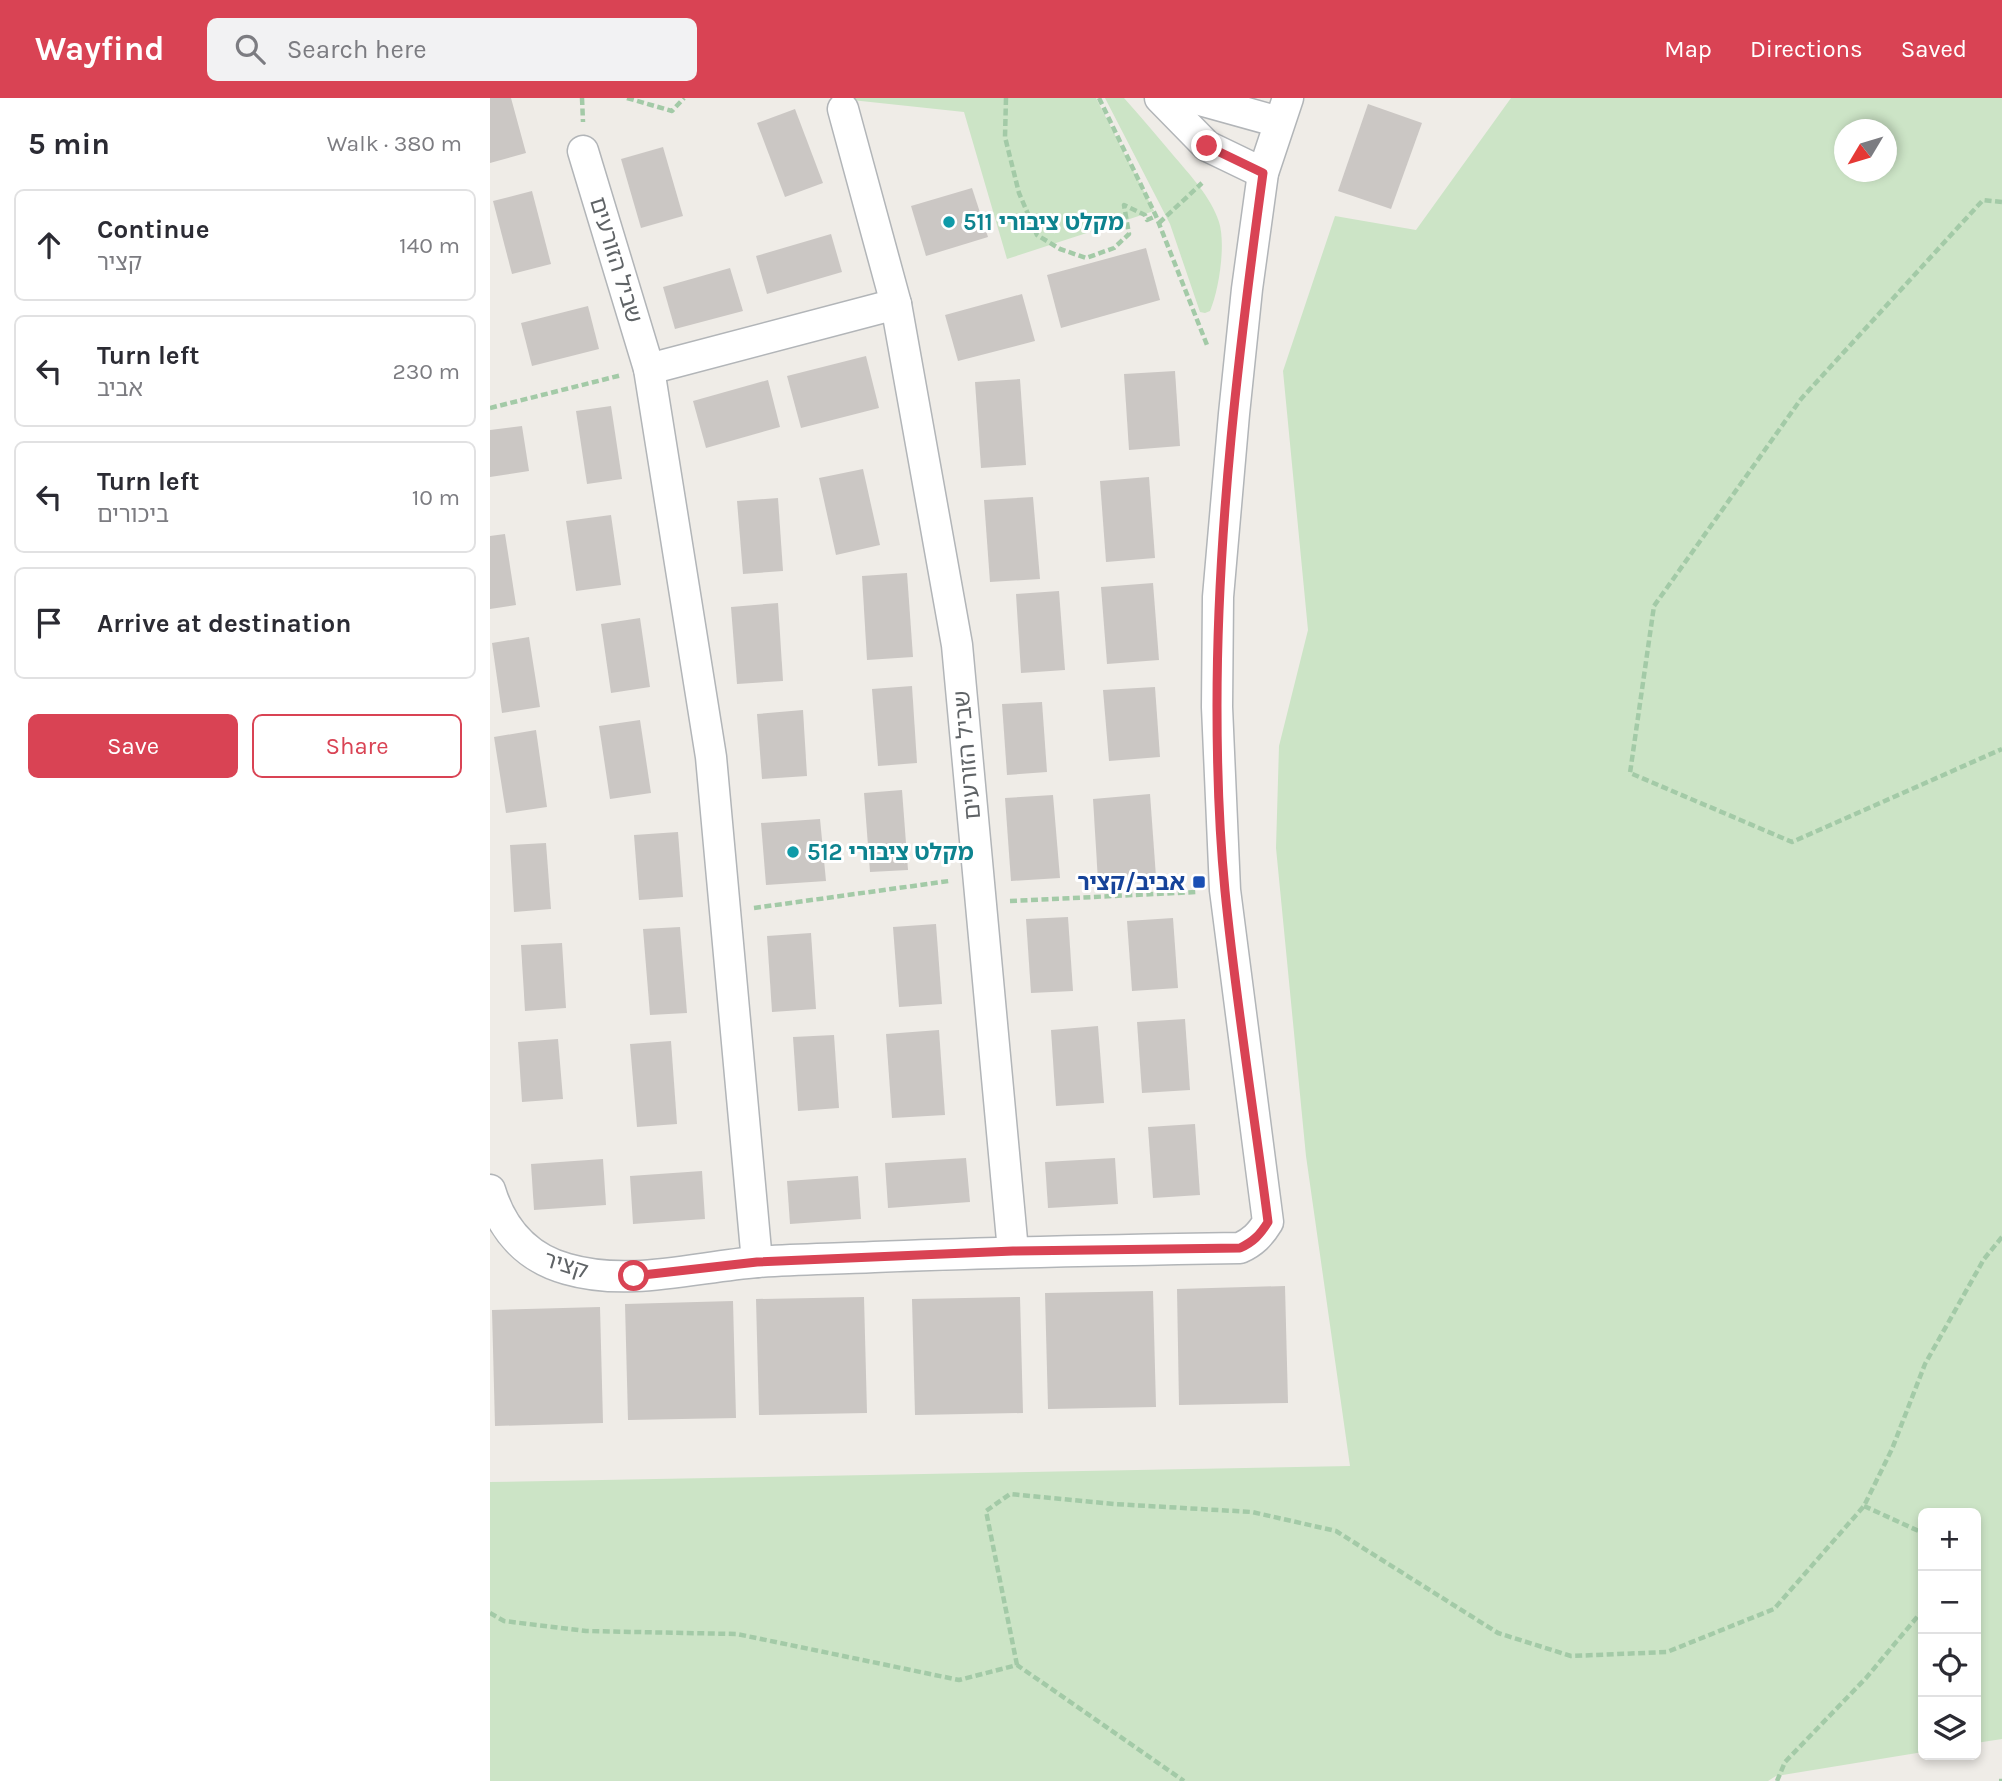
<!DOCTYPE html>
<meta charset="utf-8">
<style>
:root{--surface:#fff;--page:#f2f2f3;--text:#2b2b33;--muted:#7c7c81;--line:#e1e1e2;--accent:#d94354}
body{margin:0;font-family:Karla,"Noto Sans Hebrew",sans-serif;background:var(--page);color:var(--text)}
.controls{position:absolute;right:21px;bottom:21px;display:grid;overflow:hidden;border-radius:10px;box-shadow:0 4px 10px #0003}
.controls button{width:63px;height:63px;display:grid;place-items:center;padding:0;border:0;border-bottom:2px solid var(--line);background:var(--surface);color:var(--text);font:35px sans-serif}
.compass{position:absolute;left:1344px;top:21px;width:63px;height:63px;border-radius:50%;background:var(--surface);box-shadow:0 4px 10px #0003;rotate:232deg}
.stop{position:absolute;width:21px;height:21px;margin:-16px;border:5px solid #d94354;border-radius:50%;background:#fff}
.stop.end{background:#d94354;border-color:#fff;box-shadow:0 2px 7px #0008}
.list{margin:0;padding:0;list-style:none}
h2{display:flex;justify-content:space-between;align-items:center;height:91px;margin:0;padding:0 28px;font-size:30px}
h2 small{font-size:23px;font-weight:400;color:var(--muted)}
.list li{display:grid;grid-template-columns:46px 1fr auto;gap:21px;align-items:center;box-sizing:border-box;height:112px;margin:0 14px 14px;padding:0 14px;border:2px solid var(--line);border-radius:10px}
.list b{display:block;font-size:26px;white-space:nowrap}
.list p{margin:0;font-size:23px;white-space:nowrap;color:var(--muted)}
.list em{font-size:23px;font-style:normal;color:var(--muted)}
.actions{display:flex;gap:14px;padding:21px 28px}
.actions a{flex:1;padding:16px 0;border:2px solid var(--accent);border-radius:10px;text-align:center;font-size:24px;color:var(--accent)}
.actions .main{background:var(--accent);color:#fff}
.icon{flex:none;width:38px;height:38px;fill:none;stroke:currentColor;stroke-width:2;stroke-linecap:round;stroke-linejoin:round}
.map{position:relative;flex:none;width:1512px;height:1683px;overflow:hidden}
header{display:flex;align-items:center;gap:42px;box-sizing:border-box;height:98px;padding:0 35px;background:var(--accent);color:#fff}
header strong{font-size:33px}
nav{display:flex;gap:38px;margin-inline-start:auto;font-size:24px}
.search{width:490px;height:63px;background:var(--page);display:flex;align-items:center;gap:18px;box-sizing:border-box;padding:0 24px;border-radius:10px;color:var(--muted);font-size:26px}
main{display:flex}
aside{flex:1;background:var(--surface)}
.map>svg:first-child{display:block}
</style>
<header>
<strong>Wayfind</strong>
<div class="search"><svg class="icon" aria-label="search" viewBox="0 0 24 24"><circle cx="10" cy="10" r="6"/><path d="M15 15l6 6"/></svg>Search here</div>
<nav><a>Map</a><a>Directions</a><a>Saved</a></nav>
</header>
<main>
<aside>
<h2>5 min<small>Walk · 380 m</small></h2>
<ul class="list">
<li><svg class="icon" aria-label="ahead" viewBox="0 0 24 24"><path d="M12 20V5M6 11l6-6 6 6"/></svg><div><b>Continue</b><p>קציר</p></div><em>140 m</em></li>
<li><svg class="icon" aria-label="left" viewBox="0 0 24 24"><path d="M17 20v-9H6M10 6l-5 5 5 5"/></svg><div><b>Turn left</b><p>אביב</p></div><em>230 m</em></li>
<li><svg class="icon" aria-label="left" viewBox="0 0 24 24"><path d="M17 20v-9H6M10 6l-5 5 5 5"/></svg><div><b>Turn left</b><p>ביכורים</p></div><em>10 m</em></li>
<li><svg class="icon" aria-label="arrive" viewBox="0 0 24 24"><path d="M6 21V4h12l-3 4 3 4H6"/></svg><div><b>Arrive at destination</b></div></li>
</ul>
<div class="actions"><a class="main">Save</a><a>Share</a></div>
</aside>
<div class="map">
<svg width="1512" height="1683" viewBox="0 0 1512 1683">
<rect width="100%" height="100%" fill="#efece7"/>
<g fill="#cce4c6" fill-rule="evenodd">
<polygon points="343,0 606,0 664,113 517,161 474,14"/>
<path d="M615,0H634C651,19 667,38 683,57C700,77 721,99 729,124C736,146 729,192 720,213L715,215L710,214L680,126Z"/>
<path d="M1021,0H1512V1641L1486,1645V1415H1433V1654L1286,1678L1278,1683H0V1384L860,1368L816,1058L786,750L789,648L818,532L793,273L845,118L926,132ZM1354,32H1396V74H1354Z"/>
</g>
<g fill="#cbc7c4">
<polygon points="0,0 21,0 36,55 0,65"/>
<polygon points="878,6 932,25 901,111 848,93"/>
<polygon points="305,11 333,85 295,99 267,25"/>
<polygon points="173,49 193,118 151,130 131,61"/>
<polygon points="482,90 498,139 436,158 421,108"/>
<polygon points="42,93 61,166 22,176 3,103"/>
<polygon points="341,136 352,174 277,196 266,158"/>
<polygon points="656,150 670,202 571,230 557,177"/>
<polygon points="240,170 253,213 185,231 173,189"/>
<polygon points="532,196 545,243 468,263 455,217"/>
<polygon points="98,208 109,251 42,268 31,225"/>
<polygon points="376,258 389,310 311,330 297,278"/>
<polygon points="685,273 690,348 639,352 634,276"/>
<polygon points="530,281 536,367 491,370 485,284"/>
<polygon points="278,282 290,329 216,350 203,303"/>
<polygon points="121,308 132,381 97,386 86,313"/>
<polygon points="32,328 39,373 0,379 0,332"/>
<polygon points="373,371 390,447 346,457 329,380"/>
<polygon points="659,379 665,460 616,464 610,383"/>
<polygon points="543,399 550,481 500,484 494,402"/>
<polygon points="288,400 293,473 253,476 247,403"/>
<polygon points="121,417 131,487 86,493 76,423"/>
<polygon points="15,436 26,507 0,511 0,438"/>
<polygon points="417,475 423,559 377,562 372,478"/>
<polygon points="663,485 669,562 617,566 611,489"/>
<polygon points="569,493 575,572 531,575 526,496"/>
<polygon points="288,505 293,583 247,586 241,509"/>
<polygon points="150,520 160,589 121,595 111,526"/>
<polygon points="39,539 50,609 12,615 2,545"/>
<polygon points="422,588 427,665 388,668 382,591"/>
<polygon points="665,589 670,659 619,663 613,592"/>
<polygon points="552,604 557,674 517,677 512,606"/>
<polygon points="313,612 317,678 272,681 267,616"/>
<polygon points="150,622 161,695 120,701 109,628"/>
<polygon points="46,632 57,709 16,715 4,639"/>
<polygon points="412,692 418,772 380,774 374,695"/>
<polygon points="660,696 666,779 608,783 603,701"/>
<polygon points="563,697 570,780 521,783 515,700"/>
<polygon points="330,721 336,783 276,787 271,725"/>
<polygon points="188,734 193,799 149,802 144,737"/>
<polygon points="56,745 61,811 24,814 20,747"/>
<polygon points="578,819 583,893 541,895 536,821"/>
<polygon points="683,820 688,890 642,893 637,823"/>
<polygon points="446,826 452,906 409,909 403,829"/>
<polygon points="190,829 197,915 160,917 153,831"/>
<polygon points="321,835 326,911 282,914 277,838"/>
<polygon points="72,845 76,910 35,913 31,847"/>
<polygon points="695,921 700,992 652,995 647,924"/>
<polygon points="608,928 614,1005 566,1008 561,932"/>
<polygon points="449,932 455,1017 402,1020 396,936"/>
<polygon points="344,937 349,1010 308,1013 303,939"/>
<polygon points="68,941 73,1001 32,1004 28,944"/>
<polygon points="181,943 187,1026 147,1029 140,946"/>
<polygon points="705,1026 710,1097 663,1100 658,1029"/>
<polygon points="476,1060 480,1104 398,1110 395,1065"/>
<polygon points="625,1060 628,1106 558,1110 555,1064"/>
<polygon points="113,1061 116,1107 44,1112 41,1066"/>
<polygon points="212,1073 215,1121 143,1126 140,1078"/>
<polygon points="368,1078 371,1121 300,1126 297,1083"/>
<polygon points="795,1188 798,1305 689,1307 687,1191"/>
<polygon points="663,1193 666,1309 558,1311 555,1195"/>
<polygon points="374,1199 377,1315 269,1317 266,1201"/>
<polygon points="530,1199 533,1315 425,1317 422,1201"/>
<polygon points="243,1203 246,1320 138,1322 135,1206"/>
<polygon points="110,1209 113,1325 5,1328 2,1212"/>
</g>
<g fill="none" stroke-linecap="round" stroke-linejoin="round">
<defs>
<g id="minor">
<polyline points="670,0 717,48 773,75"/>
<polyline points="703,0 789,24"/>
<polyline points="353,11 406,206 467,547 523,1153"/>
<polyline points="93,53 159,271 221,659 267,1164"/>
<polyline points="159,271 406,206"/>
<path d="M0,1092C12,1132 37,1160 77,1171C139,1189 205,1169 267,1164C306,1161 345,1161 384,1159C506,1154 628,1152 750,1150C763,1144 770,1137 778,1124L735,792L727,609L728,499L744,316L757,191L773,75L798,0"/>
</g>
</defs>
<use href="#minor" stroke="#b2b5b8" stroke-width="33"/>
<g stroke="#a3caa7" stroke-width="4.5" stroke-dasharray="7 3.5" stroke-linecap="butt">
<polyline points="92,0 93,24"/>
<polyline points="137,0 182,13 194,0"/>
<polyline points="516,0 515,39 529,95 547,137 570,151 596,160 624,150 639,136 634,107 655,117 657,122 666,118"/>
<polyline points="609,0 666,118 717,247"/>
<polyline points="1512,104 1493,102 1311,301 1164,508 1140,675 1302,744 1512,651"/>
<polyline points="669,125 712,85"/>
<polyline points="0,310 132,277"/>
<polyline points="520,803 707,794"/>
<polyline points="264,810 459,783"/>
<polyline points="1374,1408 1433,1435"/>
<polyline points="0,1515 14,1523 96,1533 247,1536 469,1582 527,1567 694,1683"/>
<polyline points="527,1567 496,1413 520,1396 624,1406 762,1414 846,1433 1008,1535 1081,1558 1177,1554 1284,1511 1374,1408 1402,1351 1435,1266 1494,1161 1512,1139"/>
<polyline points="1287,1683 1295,1664 1376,1580 1433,1512"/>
<polyline points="1509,1683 1512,1683"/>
</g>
<use href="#minor" stroke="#fff" stroke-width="30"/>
</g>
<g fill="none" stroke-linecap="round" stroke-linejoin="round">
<path stroke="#d94354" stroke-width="9" d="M144,1178L267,1164L523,1153L750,1150C763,1144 770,1137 778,1124C764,1014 746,904 735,793C729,732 727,669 727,608C727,429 749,251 773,75L717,48"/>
</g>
<g fill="#0f9aa8" stroke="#fff" stroke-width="2.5">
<circle cx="459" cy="124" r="7"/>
<circle cx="303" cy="754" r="7"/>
</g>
<rect fill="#1a4fb4" stroke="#fff" stroke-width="2.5" x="702" y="777" width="14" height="14" rx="3.5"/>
<g text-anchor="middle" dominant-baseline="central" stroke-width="6" stroke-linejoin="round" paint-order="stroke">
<g font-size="23" font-weight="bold" fill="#0d838f" stroke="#fff" text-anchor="start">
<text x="473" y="124">מקלט ציבורי 511</text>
<text x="317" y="754">מקלט ציבורי 512</text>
</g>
<g font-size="23" fill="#5f6366" stroke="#fff">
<text transform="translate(126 162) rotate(73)">שביל הזורעים</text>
<text transform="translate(477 657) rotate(-95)">שביל הזורעים</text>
<text transform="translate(76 1167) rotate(17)">קציר</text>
</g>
<g font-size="23" font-weight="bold" fill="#164399" stroke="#fff" text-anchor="end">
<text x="695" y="784">אביב/קציר</text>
</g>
</g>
</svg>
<div class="controls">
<button>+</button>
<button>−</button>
<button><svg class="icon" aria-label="locate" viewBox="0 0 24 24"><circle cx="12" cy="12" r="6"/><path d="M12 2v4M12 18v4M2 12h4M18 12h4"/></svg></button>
<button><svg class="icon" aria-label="layers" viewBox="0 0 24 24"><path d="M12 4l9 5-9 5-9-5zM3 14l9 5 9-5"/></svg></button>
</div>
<svg class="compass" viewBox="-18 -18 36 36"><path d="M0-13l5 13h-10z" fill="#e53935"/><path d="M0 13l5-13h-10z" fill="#7c7c81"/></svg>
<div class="stop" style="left:144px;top:1178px"></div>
<div class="stop end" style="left:717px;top:48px"></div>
</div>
</main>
